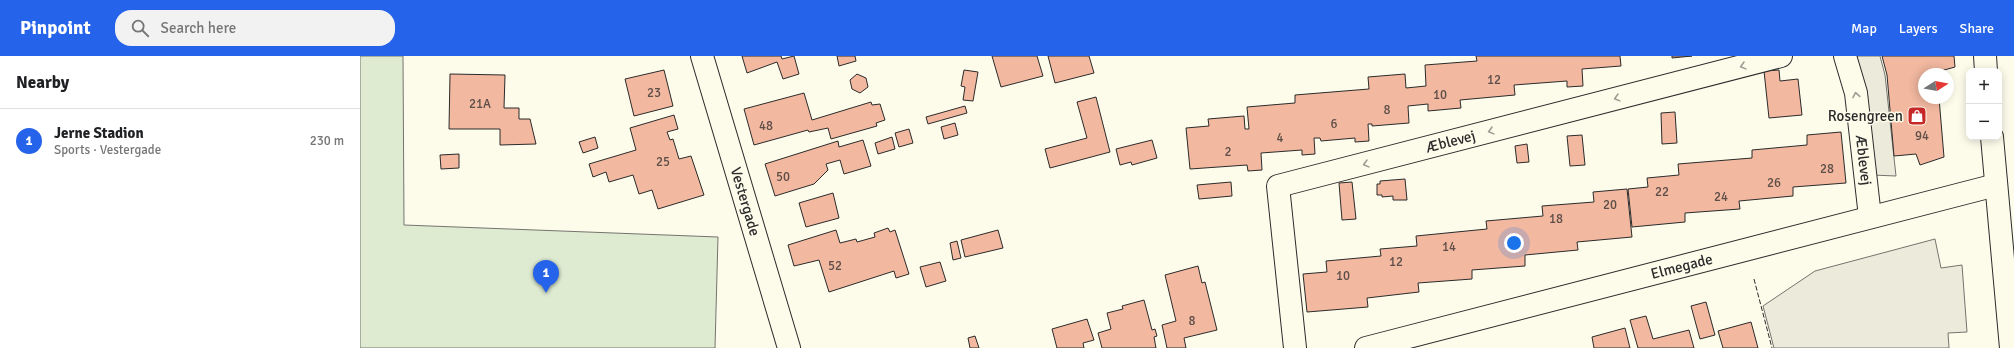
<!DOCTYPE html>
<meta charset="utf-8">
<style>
:root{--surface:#fff;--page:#f2f2f2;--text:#202124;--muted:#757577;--line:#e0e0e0;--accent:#2563eb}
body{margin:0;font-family:Signika,sans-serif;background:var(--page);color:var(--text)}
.controls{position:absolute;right:12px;top:12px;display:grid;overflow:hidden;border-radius:8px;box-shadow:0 2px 10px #0003}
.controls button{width:36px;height:36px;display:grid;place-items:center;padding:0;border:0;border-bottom:1px solid var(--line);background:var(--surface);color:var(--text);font:20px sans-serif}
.compass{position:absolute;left:1558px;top:12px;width:36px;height:36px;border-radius:50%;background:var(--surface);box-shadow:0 2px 10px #0003;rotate:79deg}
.you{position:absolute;left:1154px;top:187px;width:14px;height:14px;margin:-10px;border:3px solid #fff;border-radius:50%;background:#1a73e8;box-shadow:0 0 0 6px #1a73e833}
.badge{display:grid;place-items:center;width:26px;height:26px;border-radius:50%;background:var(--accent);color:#fff;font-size:13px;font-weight:700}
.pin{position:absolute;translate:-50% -33px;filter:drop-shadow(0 1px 2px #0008)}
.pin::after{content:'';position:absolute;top:21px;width:14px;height:12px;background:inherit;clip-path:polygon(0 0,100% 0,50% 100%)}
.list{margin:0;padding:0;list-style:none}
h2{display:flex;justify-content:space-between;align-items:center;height:52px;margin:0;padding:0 16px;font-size:17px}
h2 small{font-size:13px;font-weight:400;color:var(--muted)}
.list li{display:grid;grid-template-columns:26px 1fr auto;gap:12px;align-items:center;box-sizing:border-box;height:64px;padding:0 16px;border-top:1px solid var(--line)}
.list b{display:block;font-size:15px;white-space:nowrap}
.list p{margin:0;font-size:13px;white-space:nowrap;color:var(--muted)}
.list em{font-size:13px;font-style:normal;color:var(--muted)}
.icon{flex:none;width:22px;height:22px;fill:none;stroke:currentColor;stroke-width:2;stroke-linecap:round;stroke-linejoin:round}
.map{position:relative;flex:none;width:1654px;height:292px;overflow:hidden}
header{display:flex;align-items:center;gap:24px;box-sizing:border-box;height:56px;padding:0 20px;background:var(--accent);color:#fff}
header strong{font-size:19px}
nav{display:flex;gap:22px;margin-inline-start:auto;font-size:14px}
.search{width:280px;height:36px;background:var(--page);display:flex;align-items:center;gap:10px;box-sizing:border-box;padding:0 14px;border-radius:16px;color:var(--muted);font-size:15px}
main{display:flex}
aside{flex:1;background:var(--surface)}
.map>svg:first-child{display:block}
</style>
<header>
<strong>Pinpoint</strong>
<div class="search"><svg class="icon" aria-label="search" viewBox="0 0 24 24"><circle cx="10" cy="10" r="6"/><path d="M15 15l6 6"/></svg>Search here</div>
<nav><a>Map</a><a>Layers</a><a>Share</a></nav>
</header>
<main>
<aside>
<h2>Nearby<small></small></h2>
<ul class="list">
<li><span class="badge">1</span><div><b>Jerne Stadion</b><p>Sports · Vestergade</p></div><em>230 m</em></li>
</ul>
</aside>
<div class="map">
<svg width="1654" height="292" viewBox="0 0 1654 292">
<rect width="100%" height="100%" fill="#fdfbea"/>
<polygon fill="#deebd1" stroke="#74746e" points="0,0 43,0 44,169 358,181 355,292 0,292"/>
<g fill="#eceadb" stroke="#74746e">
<polygon points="1497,0 1520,0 1525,19 1536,120 1512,119"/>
<polygon points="1575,183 1581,212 1602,209 1607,276 1588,277 1589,292 1414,292 1403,250 1455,215"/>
</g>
<g fill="#f2b8a0" stroke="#2b2b2b">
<polygon points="382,0 421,0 422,3 434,0 439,18 423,23 417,6 387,17"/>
<polygon points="477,0 495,0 496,5 479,10"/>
<polygon points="632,0 677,0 683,20 641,31"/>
<polygon points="688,0 729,0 734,17 695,27"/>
<polygon points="1116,0 1260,0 1261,10 1222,13 1223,30 1207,31 1207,25 1154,29 1155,39 1100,44 1101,52 1068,55 1068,48 1048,50 1049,67 1012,70 1012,68 1008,68 1009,85 995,86 995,82 961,85 960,82 954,82 955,98 942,99 942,94 901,97 902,114 888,115 887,109 830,113 826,72 849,70 848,63 884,60 885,73 889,73 887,51 935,47 935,39 1009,33 1008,21 1045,18 1046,32 1066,30 1065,9 1117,5"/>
<polygon points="1312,0 1332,0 1312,2"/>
<polygon points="1522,0 1594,0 1595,11 1577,16 1577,18 1564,18 1564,42 1579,42 1584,101 1560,109 1556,98 1534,100 1527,19"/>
<polygon points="304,14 313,50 274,60 265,23"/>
<polygon points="604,14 618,16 613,45 603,44 605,31 601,30"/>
<polygon points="1419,14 1420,25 1438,23 1442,59 1409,62 1404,15"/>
<polygon points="90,18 145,19 144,52 159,52 159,63 170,63 176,88 140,89 140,73 89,73"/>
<polygon points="497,18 506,22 508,31 500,37 492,33 490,24"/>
<polygon points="444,37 452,64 511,46 512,49 520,48 525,64 516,67 517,70 471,83 468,72 449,76 448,74 394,89 384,53"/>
<polygon points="736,41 750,96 690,112 685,93 727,82 717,46"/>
<polygon points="605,50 607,57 568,68 566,61"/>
<polygon points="1315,56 1317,87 1302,88 1301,57"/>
<polygon points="314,59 318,73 307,76 310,84 313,83 319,103 331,100 344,139 298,153 292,134 279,138 273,119 249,126 246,116 233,121 229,108 276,94 270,72"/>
<polygon points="595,67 598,79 584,83 581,71"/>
<polygon points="549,73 553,87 539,91 535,77"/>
<polygon points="1481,76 1486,127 1433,131 1433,140 1379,145 1380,153 1325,157 1325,166 1272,171 1268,133 1288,131 1287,122 1319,119 1318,108 1392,102 1392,94 1447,89 1447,79"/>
<polygon points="1222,79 1225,109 1210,110 1207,80"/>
<polygon points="235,81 238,92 223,97 219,86"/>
<polygon points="532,81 535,93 518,98 515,87"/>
<polygon points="503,84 511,110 484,118 480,104 466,108 468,114 454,128 415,140 405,108 478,85 479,91"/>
<polygon points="792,84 797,102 772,109 771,106 760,109 756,93"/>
<polygon points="1167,88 1169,106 1157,107 1155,90"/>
<polygon points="99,98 99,112 81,113 80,99"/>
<polygon points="1045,123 1047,144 1033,144 1033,140 1022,141 1022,139 1017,139 1017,128 1020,128 1020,125"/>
<polygon points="871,126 872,140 839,143 837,129"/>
<polygon points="992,126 996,163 982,164 979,127"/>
<polygon points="1267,133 1272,181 1217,186 1218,194 1165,199 1165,210 1112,214 1112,223 1058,227 1059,236 1007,242 1008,251 947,256 943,218 967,216 966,205 1021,200 1020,193 1057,190 1056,180 1127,173 1126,165 1183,160 1182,150 1234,146 1233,136"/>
<polygon points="473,137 479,162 446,171 439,147"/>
<polygon points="528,172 530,176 535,174 549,218 536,222 534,215 469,236 459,204 434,210 428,189 476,174 480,187 496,183 497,186 515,181 514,177"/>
<polygon points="638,174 643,192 605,201 601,184"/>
<polygon points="597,185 601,202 593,204 590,187"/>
<polygon points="580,206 586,225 566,231 560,211"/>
<polygon points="838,210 842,227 845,226 857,274 824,282 826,292 807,292 802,269 816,265 805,219"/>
<polygon points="784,244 792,274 795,273 797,280 794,281 796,292 742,292 738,277 751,273 747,257 763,253 762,250"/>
<polygon points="1346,246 1355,279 1340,283 1331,250"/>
<polygon points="1286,260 1293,283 1329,274 1334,292 1278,292 1270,264"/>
<polygon points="727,263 734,284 723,287 724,292 697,292 692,273"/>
<polygon points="1391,266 1398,292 1363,292 1358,275"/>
<polygon points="1265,272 1270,292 1234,292 1232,281"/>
<polygon points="615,280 619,292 610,292 608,282"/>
</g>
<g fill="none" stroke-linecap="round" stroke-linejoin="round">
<defs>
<g id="street">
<path id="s1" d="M342,0L429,292"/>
<path id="s2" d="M1485,0L1496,37L1510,161"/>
<path id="s3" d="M935,292L918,130L1421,0"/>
<path id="s4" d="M1006,292L1636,129"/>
</g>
<g id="secondary">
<polyline points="1625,0 1626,15"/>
<polyline points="1632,81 1651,292"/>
</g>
</defs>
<use href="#street" stroke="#2b2b2b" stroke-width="24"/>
<use href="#secondary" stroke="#2b2b2b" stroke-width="24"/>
<use href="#street" stroke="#fdfbea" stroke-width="22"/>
<use href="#secondary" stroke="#fdfbea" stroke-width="22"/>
<polyline stroke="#2b2b2b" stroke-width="1" stroke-dasharray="5 2" stroke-linecap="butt" points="1394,223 1412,292"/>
</g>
<defs><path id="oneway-chevron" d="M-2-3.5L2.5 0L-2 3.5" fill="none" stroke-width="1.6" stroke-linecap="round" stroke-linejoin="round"/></defs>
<g stroke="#9e9d94">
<use href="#oneway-chevron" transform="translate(1383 10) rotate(165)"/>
<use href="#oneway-chevron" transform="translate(1496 39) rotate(-100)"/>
<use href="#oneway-chevron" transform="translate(1257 42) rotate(165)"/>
<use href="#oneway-chevron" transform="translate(1131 75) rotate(165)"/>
<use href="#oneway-chevron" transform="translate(1006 108) rotate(165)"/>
</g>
<defs>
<symbol id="shop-square" viewBox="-11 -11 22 22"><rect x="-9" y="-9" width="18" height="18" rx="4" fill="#c62828" stroke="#fdfbea"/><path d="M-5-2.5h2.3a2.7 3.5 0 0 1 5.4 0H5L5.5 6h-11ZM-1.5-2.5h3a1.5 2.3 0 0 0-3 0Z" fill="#fff"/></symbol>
</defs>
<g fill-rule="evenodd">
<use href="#shop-square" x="1546" y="49" width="22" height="22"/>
</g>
<g text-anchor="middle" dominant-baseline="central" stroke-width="3" stroke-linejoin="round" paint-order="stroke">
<g font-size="13" fill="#5d4e48">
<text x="1134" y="24">12</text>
<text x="294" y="37">23</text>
<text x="1080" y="39">10</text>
<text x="120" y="48">21A</text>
<text x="1027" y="54">8</text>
<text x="974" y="68">6</text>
<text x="406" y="70">48</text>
<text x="1562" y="80">94</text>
<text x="920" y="82">4</text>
<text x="868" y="96">2</text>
<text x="303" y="106">25</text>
<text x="1467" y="113">28</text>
<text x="423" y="121">50</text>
<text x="1414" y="127">26</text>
<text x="1302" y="136">22</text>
<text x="1361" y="141">24</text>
<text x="1250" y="149">20</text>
<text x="1196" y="163">18</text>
<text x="1089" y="191">14</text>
<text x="1036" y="206">12</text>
<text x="475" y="210">52</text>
<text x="983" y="220">10</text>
<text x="832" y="265">8</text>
</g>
<g font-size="15" fill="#2b2b2b" stroke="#fdfbea" text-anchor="end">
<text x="1543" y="60">Rosengreen</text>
</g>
<g font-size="15" fill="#2b2b2b" stroke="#fdfbea">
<text stroke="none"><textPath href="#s3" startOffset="341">Æblevej</textPath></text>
<text stroke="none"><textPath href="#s2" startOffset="106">Æblevej</textPath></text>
<text stroke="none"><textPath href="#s1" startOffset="152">Vestergade</textPath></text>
<text stroke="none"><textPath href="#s4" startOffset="326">Elmegade</textPath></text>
</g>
</g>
</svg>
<div class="controls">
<button>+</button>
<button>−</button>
</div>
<svg class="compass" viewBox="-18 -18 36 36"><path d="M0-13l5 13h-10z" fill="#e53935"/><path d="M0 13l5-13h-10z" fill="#757577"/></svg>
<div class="you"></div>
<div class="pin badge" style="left:186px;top:237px">1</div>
</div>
</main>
